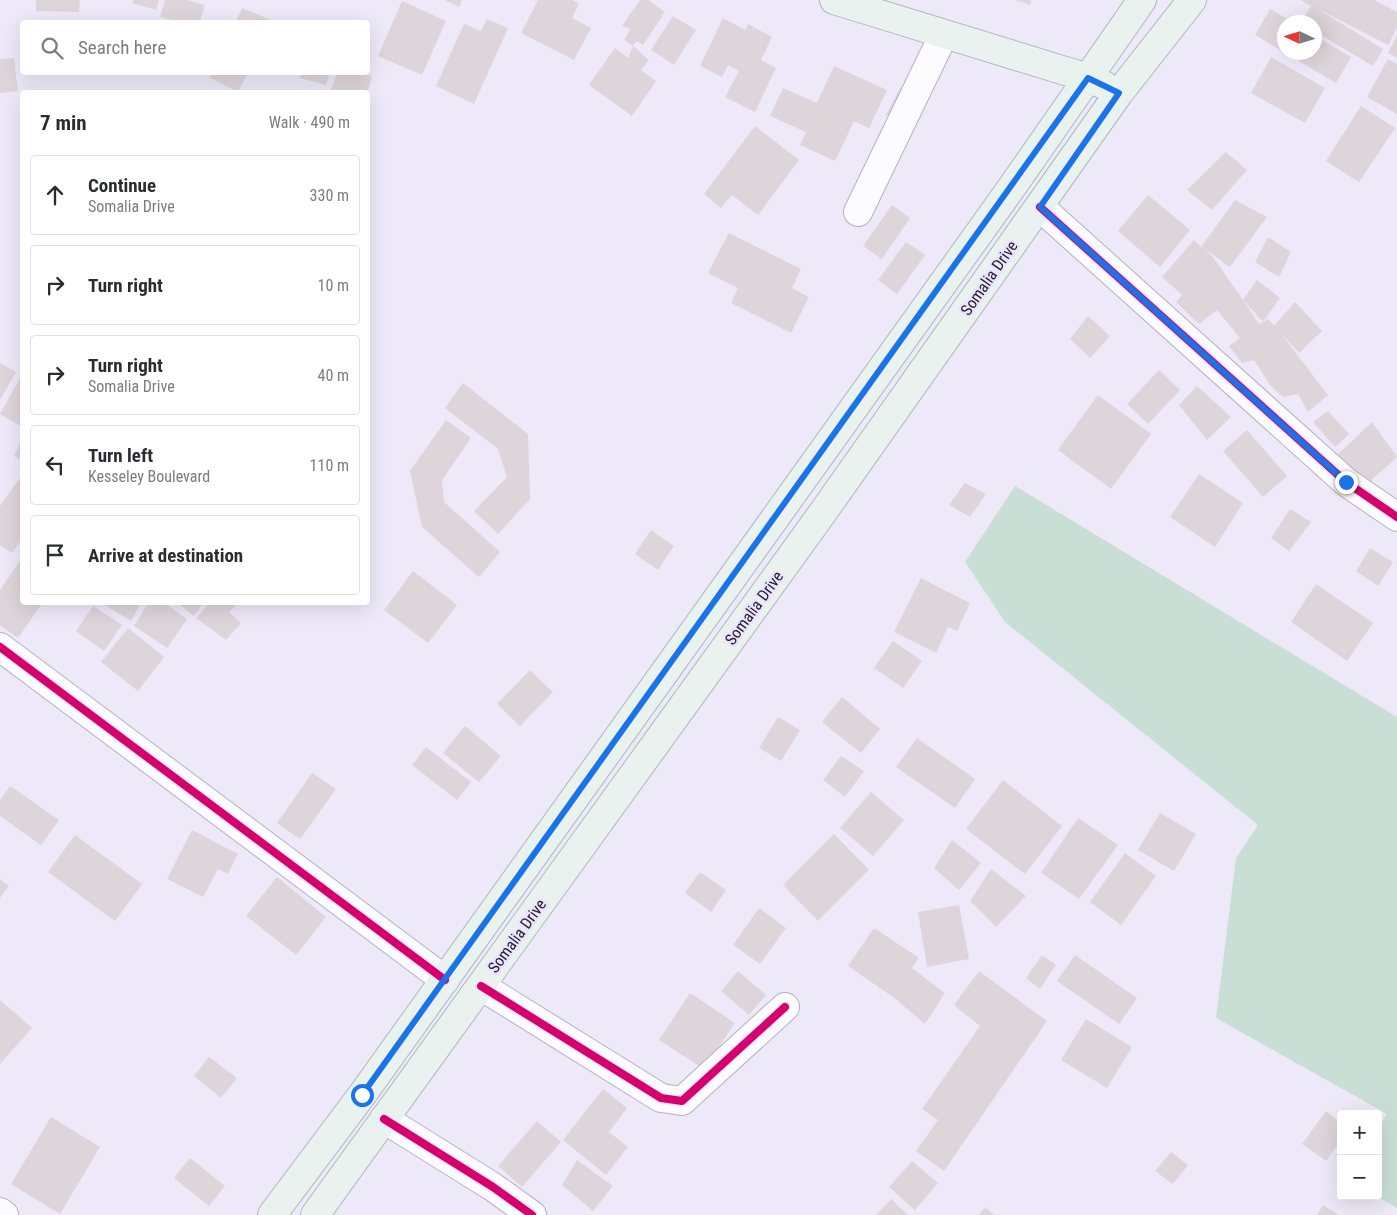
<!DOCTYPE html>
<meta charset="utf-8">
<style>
:root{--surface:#fff;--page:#f7f7f7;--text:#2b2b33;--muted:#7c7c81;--line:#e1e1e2}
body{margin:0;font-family:"Roboto Condensed",sans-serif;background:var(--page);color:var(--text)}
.controls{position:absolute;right:15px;bottom:15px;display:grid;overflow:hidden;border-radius:5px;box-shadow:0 5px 20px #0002}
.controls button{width:45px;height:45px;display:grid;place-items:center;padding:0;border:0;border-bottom:1px solid var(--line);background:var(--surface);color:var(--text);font:25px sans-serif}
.compass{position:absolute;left:1277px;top:15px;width:45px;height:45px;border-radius:50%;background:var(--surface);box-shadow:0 5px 20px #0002;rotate:274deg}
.stop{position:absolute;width:15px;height:15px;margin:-11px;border:4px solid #1a73e8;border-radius:50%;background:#fff}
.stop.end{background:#1a73e8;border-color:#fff;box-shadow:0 1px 5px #0008}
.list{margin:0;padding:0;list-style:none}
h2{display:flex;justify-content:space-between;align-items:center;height:65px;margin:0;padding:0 20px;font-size:21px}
h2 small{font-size:16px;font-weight:400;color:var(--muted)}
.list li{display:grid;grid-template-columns:32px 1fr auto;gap:15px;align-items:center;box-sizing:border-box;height:80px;margin:0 10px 10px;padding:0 10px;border:1px solid var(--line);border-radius:5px}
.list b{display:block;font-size:19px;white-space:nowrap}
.list p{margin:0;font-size:16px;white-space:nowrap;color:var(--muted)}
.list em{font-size:16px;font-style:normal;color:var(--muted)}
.icon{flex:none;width:28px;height:28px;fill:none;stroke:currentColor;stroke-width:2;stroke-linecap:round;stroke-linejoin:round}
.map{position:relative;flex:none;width:1397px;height:1215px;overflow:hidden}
.search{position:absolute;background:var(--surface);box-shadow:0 5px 20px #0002;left:20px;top:20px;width:350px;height:55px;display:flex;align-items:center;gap:12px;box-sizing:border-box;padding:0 18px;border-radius:5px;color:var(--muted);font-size:19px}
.panel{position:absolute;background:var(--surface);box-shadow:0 5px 20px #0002;left:20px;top:90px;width:350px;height:515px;border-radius:5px}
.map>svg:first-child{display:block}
</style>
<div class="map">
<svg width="1397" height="1215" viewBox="0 0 1397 1215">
<rect width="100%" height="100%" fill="#eee9f9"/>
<polygon fill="#c9dfd6" points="1015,486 1397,717 1397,1208 1376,1196 1378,1196 1378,1128 1387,1114 1216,1018 1236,858 1258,825 1005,622 965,562"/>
<g fill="#ded5db" fill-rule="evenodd">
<polygon points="36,0 80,0 79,12 36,11"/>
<polygon points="133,0 159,0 156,10 132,3"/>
<polygon points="165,0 187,0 205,5 200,22 180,22 160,17"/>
<polygon points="445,0 462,0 459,7"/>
<polygon points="538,0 572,0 579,4 572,18 591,28 574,60 521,33"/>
<polygon points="640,0 648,0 665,12 643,45 637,41 633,46 624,40 631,29 622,26"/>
<polygon points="1015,0 1031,0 1030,5"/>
<polygon points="1300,0 1374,0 1397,12 1397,28 1388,45 1316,8 1383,49 1373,66 1314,31 1314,22 1301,22 1311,6"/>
<polygon points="402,1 446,21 422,75 378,56"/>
<polygon points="242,8 276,22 236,22"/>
<polygon points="1270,9 1293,22 1284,22 1284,52 1314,52 1314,35 1351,57 1336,83 1255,35"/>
<polygon points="673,16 696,30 674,65 651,50"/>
<polygon points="723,18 745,30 748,24 772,37 761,60 776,68 755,112 725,97 739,71 728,65 722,77 700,66"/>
<polygon points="487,19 508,28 474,104 436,86 464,24 481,31"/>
<polygon points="1397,35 1397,58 1388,53"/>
<polygon points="633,46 649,60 641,70 656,81 632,116 589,85 615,48 628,58"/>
<polygon points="1271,57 1325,88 1305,123 1251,93"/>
<polygon points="14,58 18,91 0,93 0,59"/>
<polygon points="1388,59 1397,64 1397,114 1367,97"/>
<polygon points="834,66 887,90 869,128 854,121 835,161 800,145 806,132 770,116 783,88 817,103"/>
<polygon points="213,72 248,72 238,92 210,78"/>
<polygon points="301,72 330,72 326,85 300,78"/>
<polygon points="338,72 361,72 372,77 367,92 330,92"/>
<polygon points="900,88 910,94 897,120 886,115"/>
<polygon points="1361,106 1395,128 1359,182 1326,161"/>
<polygon points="755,126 799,160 758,215 732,195 721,208 704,194"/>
<polygon points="1226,152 1247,170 1212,210 1187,190"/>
<polygon points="1148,195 1190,230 1160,267 1118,231"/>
<path d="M1235,200L1267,217L1230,267L1203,248L1213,257L1243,300L1257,280L1280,298L1263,322L1268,319L1274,326L1295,302L1322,331L1299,353L1279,331L1328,395L1308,412L1298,394L1283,397L1270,385L1254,360L1242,363L1229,346L1240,338L1217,310L1199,324L1176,302L1182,295L1162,277L1194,240L1201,247ZM1243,300L1263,322L1259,324Z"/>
<polygon points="892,205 910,218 882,259 863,246"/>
<polygon points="729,233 801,269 792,288 809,297 791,333 731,303 738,288 708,273"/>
<polygon points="1268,237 1291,252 1279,277 1255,262"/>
<polygon points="906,242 925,255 897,294 878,280"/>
<polygon points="1088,316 1110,336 1090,358 1070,339"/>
<polygon points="0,363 16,372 0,400"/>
<polygon points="1159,370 1180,390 1148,424 1127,404"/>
<polygon points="22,374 22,427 0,414"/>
<polygon points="463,383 528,434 530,499 498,534 474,511 507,477 498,449 445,408"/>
<polygon points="1197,386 1231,417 1207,440 1179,405"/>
<polygon points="1098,395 1151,434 1111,489 1058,450"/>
<polygon points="1328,411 1349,434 1335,447 1313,422"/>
<polygon points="446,420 471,438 442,480 444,502 500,552 479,577 422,527 410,471"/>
<polygon points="1372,422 1397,457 1364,487 1335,457"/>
<polygon points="1247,430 1287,476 1263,497 1223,451"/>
<polygon points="22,439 22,460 14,456"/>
<polygon points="1199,474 1243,503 1215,547 1170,517"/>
<polygon points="22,475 22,538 12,553 0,545 0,506"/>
<polygon points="965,483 986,494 970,517 949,505"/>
<polygon points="1290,509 1311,522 1289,551 1271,538"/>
<polygon points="651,530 674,546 658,570 635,554"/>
<polygon points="1370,548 1393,562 1378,586 1356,571"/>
<polygon points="22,558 22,602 43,602 18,638 0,625 0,590"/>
<polygon points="413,571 457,605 428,643 384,610"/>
<polygon points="921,578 970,603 957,631 948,627 936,653 894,632"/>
<polygon points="1316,584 1373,623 1347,661 1291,622"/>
<polygon points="100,602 141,602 131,621"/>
<polygon points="149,602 163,602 187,619 167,648 134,626"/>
<polygon points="176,602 204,602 194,616"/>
<polygon points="210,602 233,602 236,605 229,612 241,623 226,640 196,618"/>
<polygon points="93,606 122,625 104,651 76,631"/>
<polygon points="128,628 164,657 138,691 101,662"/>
<polygon points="893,641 922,661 903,688 874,668"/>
<polygon points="530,670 553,692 520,726 497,704"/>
<polygon points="842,697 880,729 861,753 822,722"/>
<polygon points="778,717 800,730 781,761 759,748"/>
<polygon points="465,726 501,756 479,782 443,753"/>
<polygon points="917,738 975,779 955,808 896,767"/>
<polygon points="426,747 471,782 457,800 412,765"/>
<polygon points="841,756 864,771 845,797 823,780"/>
<polygon points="312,773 336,789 300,839 277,823"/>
<polygon points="1003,780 1062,826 1025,874 966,829"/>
<polygon points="10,786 59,820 41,845 0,816 0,800"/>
<polygon points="871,792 904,820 873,856 840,828"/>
<polygon points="1160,813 1196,834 1174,871 1138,850"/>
<polygon points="1078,818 1118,845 1079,899 1041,873"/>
<polygon points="192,830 238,854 228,874 218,869 203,897 167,879"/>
<polygon points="834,834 869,870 818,921 783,885"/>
<polygon points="75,835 142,884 115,921 48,872"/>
<polygon points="952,840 981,863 959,890 934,868"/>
<polygon points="1125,853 1156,876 1121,925 1090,902"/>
<polygon points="991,869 1026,896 996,927 970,901"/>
<polygon points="700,872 726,890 711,912 685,893"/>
<polygon points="277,877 326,917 296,955 246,916"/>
<polygon points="0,879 9,886 0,898"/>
<polygon points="959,905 969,959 927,967 918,912"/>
<polygon points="759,908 786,928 760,964 733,945"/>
<polygon points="874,928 919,958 912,968 945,993 925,1024 893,997 848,966"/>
<polygon points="1042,955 1056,965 1040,989 1026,978"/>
<polygon points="1075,955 1137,998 1119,1024 1057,981"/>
<polygon points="738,971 766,995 749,1015 721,991"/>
<polygon points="979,971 1047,1021 944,1171 916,1151 938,1120 922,1109 980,1026 954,1005"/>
<polygon points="690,993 735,1023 704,1069 659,1040"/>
<polygon points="0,1000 32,1028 0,1064"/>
<polygon points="1086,1019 1132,1047 1107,1088 1061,1060"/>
<polygon points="209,1057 237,1078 221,1098 194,1076"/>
<polygon points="603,1089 627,1108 609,1132 628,1147 606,1175 563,1140"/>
<polygon points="1326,1111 1341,1123 1341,1140 1326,1161 1302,1144"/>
<polygon points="51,1117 100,1147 60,1214 11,1184"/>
<polygon points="537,1121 561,1142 522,1187 498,1166"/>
<polygon points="1171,1152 1188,1165 1173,1184 1155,1171"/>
<polygon points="190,1158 225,1186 209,1206 174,1178"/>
<polygon points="577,1160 613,1186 593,1211 562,1185"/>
<polygon points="912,1161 938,1183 915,1210 889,1187"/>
<polygon points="891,1199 908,1215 876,1215"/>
<polygon points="1323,1205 1339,1215 1317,1215"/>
<polygon points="985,1207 994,1215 979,1215"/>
</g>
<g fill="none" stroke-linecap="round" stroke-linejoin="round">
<defs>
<g id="minor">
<polyline points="1040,207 1346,482 1397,517"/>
<polyline points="858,212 944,34"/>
<polyline points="0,647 445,980"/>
<polyline points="481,986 661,1098 682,1101 785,1007"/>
<polyline points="384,1119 493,1187 532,1215"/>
<polyline points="0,1212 4,1215"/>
</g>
<g id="major">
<polyline points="834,0 1088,78 1104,85"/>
<polyline points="272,1215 362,1095 1012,187 1142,0"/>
<polyline points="315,1215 821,515 1119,93 1192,0"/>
</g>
</defs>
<use href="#minor" stroke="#b6b2be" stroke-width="30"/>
<use href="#major" stroke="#acb8b9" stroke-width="30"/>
<use href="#minor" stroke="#fcfcfe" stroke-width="28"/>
<use href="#major" stroke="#eaf2f0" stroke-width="28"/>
<defs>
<g id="cycleway">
<polyline points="1040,207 1346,482 1397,517"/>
<polyline points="0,647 445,980"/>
<polyline points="481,986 661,1098 682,1101 785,1007"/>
<polyline points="384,1119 493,1187 532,1215"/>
</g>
</defs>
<use href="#cycleway" stroke="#ece3ff" stroke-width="11"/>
<use href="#cycleway" stroke="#d6006c" stroke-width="8"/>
</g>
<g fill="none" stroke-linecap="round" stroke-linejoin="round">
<polyline stroke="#1a73e8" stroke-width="6" points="362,1095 1088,78 1119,93 1040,207 1346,482"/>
</g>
<g text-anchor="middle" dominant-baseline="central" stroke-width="5" stroke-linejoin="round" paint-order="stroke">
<g font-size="16" fill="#221f29" stroke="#ece3ff">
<text transform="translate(989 278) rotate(-55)">Somalia Drive</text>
<text transform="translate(754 608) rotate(-54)">Somalia Drive</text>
<text transform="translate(517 936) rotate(-54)">Somalia Drive</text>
</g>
</g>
</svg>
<div class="controls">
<button>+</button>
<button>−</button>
</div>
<svg class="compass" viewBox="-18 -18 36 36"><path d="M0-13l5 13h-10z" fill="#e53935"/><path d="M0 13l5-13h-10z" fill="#7c7c81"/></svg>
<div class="stop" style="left:362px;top:1095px"></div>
<div class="stop end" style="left:1346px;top:482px"></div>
<div class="search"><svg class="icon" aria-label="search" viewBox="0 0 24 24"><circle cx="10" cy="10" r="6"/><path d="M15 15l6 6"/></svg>Search here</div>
<section class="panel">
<h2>7 min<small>Walk · 490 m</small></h2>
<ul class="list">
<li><svg class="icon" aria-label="ahead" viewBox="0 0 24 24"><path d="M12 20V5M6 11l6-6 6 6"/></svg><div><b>Continue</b><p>Somalia Drive</p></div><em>330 m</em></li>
<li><svg class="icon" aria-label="right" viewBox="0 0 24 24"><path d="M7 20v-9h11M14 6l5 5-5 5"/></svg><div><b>Turn right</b></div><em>10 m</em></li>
<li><svg class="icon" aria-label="right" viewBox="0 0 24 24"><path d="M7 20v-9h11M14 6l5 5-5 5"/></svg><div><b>Turn right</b><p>Somalia Drive</p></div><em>40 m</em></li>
<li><svg class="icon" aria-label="left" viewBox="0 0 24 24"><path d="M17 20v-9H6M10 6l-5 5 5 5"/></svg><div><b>Turn left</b><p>Kesseley Boulevard</p></div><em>110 m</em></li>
<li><svg class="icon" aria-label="arrive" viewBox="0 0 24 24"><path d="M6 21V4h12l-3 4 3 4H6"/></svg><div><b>Arrive at destination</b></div></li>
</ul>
</section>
</div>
